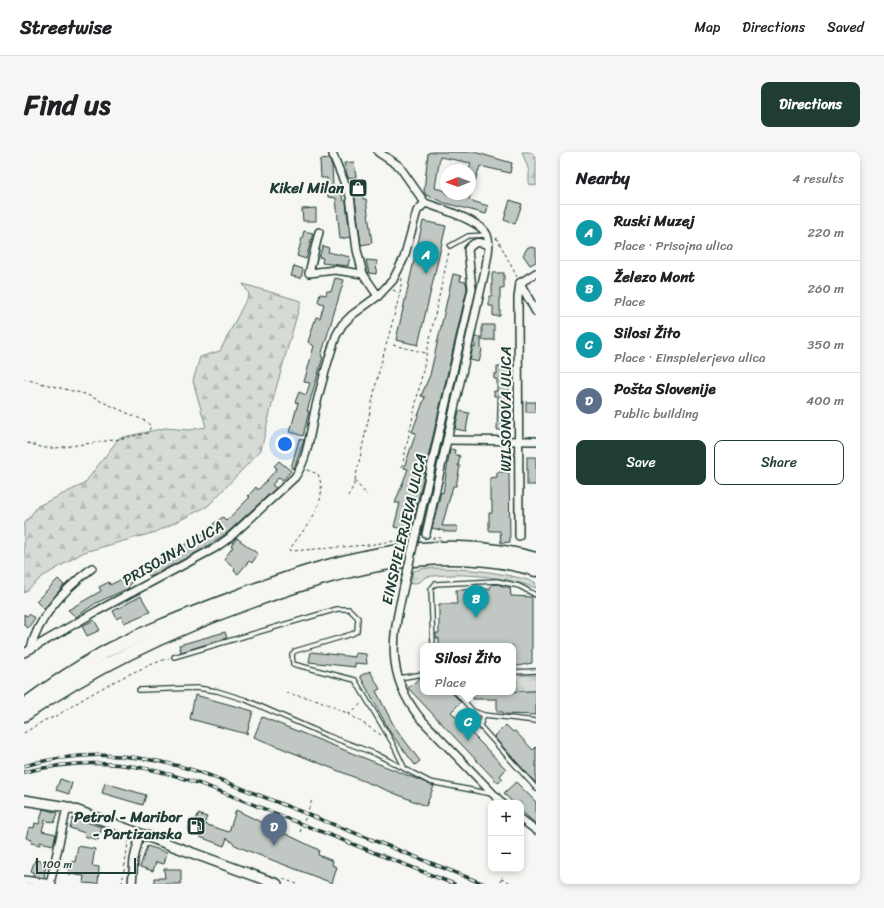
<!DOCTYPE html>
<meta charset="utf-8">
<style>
:root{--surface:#fff;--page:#f6f6f6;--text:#202124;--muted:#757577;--line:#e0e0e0;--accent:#1f3d34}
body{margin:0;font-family:Sriracha,sans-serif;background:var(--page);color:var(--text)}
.controls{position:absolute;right:12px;bottom:12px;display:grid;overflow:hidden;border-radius:8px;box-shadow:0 2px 6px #0003}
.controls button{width:36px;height:36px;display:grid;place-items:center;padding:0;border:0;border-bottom:1px solid var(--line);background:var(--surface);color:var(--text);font:20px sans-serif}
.compass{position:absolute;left:416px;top:12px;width:36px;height:36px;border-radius:50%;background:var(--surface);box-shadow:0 2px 6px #0003;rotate:269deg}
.scale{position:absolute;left:12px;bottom:10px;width:100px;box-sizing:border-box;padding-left:4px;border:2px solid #1f3d34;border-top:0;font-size:11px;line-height:14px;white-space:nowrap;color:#1f3d34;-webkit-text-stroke:3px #f6f6f2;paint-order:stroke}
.you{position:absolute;left:261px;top:292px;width:14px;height:14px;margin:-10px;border:3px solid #fff;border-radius:50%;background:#1a73e8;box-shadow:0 0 0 6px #1a73e833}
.badge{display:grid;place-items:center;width:26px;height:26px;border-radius:50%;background:var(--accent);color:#fff;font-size:13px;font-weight:700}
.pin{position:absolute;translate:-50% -33px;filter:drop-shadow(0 1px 2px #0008)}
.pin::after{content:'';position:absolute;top:21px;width:14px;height:12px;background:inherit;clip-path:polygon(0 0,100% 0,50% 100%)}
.popup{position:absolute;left:396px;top:491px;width:96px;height:52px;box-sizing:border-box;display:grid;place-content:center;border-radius:8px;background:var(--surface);filter:drop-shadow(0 1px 3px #0005);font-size:13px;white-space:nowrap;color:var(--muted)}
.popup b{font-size:15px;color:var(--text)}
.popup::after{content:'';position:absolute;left:50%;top:100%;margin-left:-8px;border:8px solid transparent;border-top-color:var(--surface)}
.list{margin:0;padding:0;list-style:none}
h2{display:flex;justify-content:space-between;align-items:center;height:52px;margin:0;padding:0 16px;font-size:17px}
h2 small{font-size:13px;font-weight:400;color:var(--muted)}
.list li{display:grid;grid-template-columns:26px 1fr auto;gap:12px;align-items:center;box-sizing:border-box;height:56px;padding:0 16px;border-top:1px solid var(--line)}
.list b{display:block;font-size:15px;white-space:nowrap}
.list p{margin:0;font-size:13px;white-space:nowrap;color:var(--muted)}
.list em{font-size:13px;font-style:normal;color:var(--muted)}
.actions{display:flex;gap:8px;padding:12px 16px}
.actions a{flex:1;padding:9px 0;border:1px solid var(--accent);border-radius:8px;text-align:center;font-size:14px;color:var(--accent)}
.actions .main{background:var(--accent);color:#fff}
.map{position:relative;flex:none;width:512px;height:732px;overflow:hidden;border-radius:8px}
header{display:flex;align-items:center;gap:24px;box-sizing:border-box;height:56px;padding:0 20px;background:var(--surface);border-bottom:1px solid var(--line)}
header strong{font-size:19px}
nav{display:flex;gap:22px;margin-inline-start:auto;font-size:14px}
.intro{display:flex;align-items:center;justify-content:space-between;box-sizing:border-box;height:96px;padding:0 24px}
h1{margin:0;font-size:28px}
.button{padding:10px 18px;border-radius:8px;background:var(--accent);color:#fff;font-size:14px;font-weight:700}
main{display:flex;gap:24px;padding:0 24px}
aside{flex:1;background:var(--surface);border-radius:8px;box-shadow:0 2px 6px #0003}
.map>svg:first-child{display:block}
</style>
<header>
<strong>Streetwise</strong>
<nav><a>Map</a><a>Directions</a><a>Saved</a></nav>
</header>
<div class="intro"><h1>Find us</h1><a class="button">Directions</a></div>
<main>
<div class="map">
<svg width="512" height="732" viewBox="0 0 512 732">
<defs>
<pattern id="grass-tufts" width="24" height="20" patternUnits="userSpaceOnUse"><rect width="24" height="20" fill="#d6dbd6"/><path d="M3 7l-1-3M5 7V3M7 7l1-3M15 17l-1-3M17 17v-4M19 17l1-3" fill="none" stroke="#b7bdb8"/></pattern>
<pattern id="forest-firs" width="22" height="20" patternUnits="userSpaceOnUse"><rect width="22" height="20" fill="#d6dbd6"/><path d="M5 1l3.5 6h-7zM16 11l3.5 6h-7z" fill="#b7bdb8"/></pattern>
</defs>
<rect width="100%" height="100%" fill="#f6f6f2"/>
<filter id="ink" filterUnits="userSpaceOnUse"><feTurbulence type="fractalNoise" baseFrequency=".025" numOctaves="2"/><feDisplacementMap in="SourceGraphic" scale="8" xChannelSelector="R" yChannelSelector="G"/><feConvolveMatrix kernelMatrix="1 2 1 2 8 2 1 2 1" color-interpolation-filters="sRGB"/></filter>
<g filter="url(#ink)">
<g fill="url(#grass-tufts)" stroke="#7a8c85">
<path d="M401,416C439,416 474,419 511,430L512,436C476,424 439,420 401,425L396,430L386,432L389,419Z"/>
<polygon points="489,523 512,523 512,539 493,540 493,528 489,528"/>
</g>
<g fill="url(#forest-firs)" stroke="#7a8c85">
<polygon points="498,0 512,0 512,34 505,32 505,19"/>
<polygon points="219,132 277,149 251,240 237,298 184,354 132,380 60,400 18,425 0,441 0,372 14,354 60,332 95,286 141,276 165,278 182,275 169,229 176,205 196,199 225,142"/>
</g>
<g fill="#c1c8c3" stroke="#1f3d34" fill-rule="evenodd">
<path d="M409,0H450L488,11L486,21L456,14L445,48L464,54L462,62L421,51L402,43L400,39L404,1ZM416,5L447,11L445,18L446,42H436V44L422,42V39L411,36Z"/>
<polygon points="305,7 308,14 309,34 316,34 319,48 322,50 326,85 316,87 312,46 304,45 303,26 297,26 296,8"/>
<polygon points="330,10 332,25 324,26 320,11"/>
<polygon points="337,30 339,47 342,47 348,91 337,93 329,31"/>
<polygon points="486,48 498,52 491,72 480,68"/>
<polygon points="292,56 292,69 279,69 278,57"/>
<polygon points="399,69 422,74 394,193 372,188"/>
<polygon points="280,79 289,81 282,107 273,104"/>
<polygon points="299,94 305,96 304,100 326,105 324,114 298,111 299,106 295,105"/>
<polygon points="504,95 512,96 512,110 506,113 499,103"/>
<polygon points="342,108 353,109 352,122 345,121"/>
<polygon points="270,114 279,117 277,126 267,124"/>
<polygon points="468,121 480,121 480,136 476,136 476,164 469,164 469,154 465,154 465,144 468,144"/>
<polygon points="429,122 437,124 436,129 442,130 443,137 387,379 370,375 376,351 371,351 384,317 380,316 392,281 388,280 401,245 397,244 406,223"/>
<polygon points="311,126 320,128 297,204 299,205 283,259 285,259 279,284 266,280 274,251 271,250 275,240 282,243 286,231 280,230 290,194 284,190 292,165 296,166 300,152 294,150 296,142 302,143 303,139 307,140"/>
<rect x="458" y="173" width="12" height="15"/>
<polygon points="451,185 457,185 457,197 458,198 455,210 446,208 449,195 451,196"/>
<polygon points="473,215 485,215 485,278 473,278 474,244 470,244 470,239 473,239 473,227 470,227 470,222 473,222"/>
<rect x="502" y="250" width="10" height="10"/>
<polygon points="435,259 445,261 442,279 431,277"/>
<polygon points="275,287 280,288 270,317 267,316"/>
<polygon points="426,297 431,298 430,302 436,304 434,314 436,314 432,334 429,334 418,374 433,374 433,380 424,380 408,376 417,340 419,341"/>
<rect x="503" y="305" width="9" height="28"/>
<polygon points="255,309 267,319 259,328 255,325 248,333 252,336 203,381 174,400 126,425 121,416 136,409 134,406 144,400 145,402 191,375 189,372 199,365 202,369 226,345 224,344 232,335 234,338 250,320 253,316 250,314"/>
<polygon points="473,320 485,320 486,390 477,391 476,379 465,379 465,361 468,361 468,348 466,348 466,326 473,325"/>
<polygon points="213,386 234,402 228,411 225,409 214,422 210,419 211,416 200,407 209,395 207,394"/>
<polygon points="104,424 107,432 104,434 105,436 72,451 52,465 44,458 77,439 75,435 85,430 86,433"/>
<polygon points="34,427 40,433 20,457 12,449"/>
<polygon points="473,432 479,434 479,435 486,435 487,444 508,445 508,511 489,515 489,494 415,494 415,486 412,486 412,481 415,481 415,452 433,452 432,438 466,437 467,433"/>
<polygon points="117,444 126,460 100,471 97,464 93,467 89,459"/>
<polygon points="0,462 3,464 5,462 11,466 4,476 0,473"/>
<polygon points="70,468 76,478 63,484 58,474"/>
<polygon points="201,480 203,486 157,500 155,493"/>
<polygon points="287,500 331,505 331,501 342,502 343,512 331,511 331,515 285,510"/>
<polygon points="346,519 356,537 352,539 370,574 396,609 391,613 366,580 336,524"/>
<polygon points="399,525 399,540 427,540 437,550 427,560 482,617 476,624 479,627 474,631 384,536 396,526"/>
<polygon points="512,539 512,563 479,562 479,560 473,560 473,547 449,547 449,540"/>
<polygon points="171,543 229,559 223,582 166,567"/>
<polygon points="238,565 410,634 402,654 230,585"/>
<polygon points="482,573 489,580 491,579 509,598 512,595 512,631 470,585"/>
<polygon points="36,627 48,631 45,642 32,638"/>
<polygon points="492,630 512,650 512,672 497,659 497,651 489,651 480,641"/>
<polygon points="81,631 122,643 119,653 78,641"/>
<polygon points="19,657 34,661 30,671 21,668 18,679 32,682 29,693 16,690 16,693 7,691 8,688 2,686 5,675 10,676 11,671 15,672"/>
<polygon points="212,658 295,698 294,703 309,709 308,713 313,715 308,731 227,700 211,693 203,686 200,694 176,685 177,682 164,677 167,667 172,669 174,662 183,665 180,672 205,680"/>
<polygon points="49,666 78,675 74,688 60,684 61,681 46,676"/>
<polygon points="54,694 71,697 68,714 75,715 74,732 59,731 60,724 44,722 47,709 51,710"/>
<polygon points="123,694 143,700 140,712 132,710 129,719 116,715"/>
<polygon points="11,708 22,710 20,726 9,724 9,720 7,719"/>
<polygon points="140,717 157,717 157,732 130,732 130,726 141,726"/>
</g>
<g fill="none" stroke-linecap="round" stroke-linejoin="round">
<defs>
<g id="lane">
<polyline points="426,94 444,84 462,83"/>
<polyline points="409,494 407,437 411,432 473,429 495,434 512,443"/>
<polyline points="150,505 313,457 325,457 334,466 333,479 328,482 271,499 268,502 269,512 331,528 368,590 381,617"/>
<polyline points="489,520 512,519"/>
<polyline points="375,526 399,522"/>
<polyline points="115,538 173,536 193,539 222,548 302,583 352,602 406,630 468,642"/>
<polyline points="432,540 449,559 460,563 512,569"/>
<polyline points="460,563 456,574 512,636"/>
</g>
<g id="street">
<polyline points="354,0 375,14 401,51"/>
<polyline points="309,3 326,44 333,98 339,122 354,144"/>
<path d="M401,51C416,56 457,69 463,83C467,92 463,105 462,114L402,382"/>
<polyline points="295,80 285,121 311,118 339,122"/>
<polyline points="496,131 512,160"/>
<polyline points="496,131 512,121"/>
<polyline points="423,288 512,289"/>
<path d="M392,381L448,137L444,97C451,89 455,89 464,93"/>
<polyline points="495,384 494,146 496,131"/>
<path d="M380,434C368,486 361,522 396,566L478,651"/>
<path d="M7,496C15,463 42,436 68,416"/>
<path d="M0,501L73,459L191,396L205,386L271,325C284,306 286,281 291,258C297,233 304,208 312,184L318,173L328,163L354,144L369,128L380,106L393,59L401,51"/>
<polyline points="497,667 512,678"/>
<polyline points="0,728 28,732"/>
<polyline points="26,732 43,655"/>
<polyline points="108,732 110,707 116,681"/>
</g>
<polyline id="secondary" points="0,648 43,655 253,732"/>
<g id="highway">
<path d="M0,553C26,534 53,516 81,500C121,479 164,463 206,447C304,409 408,378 512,407"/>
<path d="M0,563C71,514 147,478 229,449C317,417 419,389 512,418"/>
</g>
</defs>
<use href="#lane" stroke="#1f3d34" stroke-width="6"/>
<use href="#street" stroke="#1f3d34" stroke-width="10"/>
<use href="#secondary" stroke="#1f3d34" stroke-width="12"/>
<use href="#highway" stroke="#1f3d34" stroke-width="15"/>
<g stroke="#1f3d34" stroke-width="1" stroke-dasharray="3 3" stroke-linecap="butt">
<polyline points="472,86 475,90 493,125"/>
<polyline points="369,138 375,141"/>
<polyline points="369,193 402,201"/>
<polyline points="0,227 61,242 121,269 127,274 124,281 96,287 32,296 20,296 0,290"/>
<polyline points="378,315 425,99"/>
<path d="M283,318L294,322C306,352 282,373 266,397L267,399L344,393L383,387"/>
<polyline points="331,329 343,343"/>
<polyline points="324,344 330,333 354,223 376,142 378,126"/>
<polyline points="408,386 420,386"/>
<polyline points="262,541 294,548 325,562 357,583"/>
<polyline points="325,562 338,551"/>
<path d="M0,581L21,568L31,565C67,541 104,520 145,506"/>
<polyline points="276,680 288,648"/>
<polyline points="259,727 273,732"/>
<polyline points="477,727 490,732"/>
<polyline points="476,730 479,724"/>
<polyline points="98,732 104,691 106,687"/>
<polyline points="311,732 313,732"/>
</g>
<use href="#lane" stroke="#f6f6f2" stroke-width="3.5"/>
<use href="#street" stroke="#f6f6f2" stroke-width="7"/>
<use href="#secondary" stroke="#f6f6f2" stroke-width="9"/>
<use href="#highway" stroke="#f6f6f2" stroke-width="12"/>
<defs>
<g id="rail">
<path d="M0,614C61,596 124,602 184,623L460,732"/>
<path d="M0,620C103,595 168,628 260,665C317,687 373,710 430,732"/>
</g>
</defs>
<use href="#rail" stroke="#1f3d34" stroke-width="3.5"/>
<use href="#rail" stroke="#f6f6f2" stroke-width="2" stroke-dasharray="6" stroke-linecap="butt"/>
<defs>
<polyline id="street-bridge" points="380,434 392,381"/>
</defs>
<use href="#street-bridge" stroke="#1f3d34" stroke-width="10" stroke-linecap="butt"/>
<use href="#street-bridge" stroke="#f6f6f2" stroke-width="7"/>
</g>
</g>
<defs>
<symbol id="shop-square" viewBox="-11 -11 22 22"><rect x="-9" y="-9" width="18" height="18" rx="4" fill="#1f3d34" stroke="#f6f6f2"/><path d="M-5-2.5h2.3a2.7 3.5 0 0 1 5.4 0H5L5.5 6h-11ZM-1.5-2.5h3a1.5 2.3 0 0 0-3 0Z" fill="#fff"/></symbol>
<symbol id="fuel-square" viewBox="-11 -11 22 22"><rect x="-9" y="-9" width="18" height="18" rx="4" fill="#1f3d34" stroke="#f6f6f2"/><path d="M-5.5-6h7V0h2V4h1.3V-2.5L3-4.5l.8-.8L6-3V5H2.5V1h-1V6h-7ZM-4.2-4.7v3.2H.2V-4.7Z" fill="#fff"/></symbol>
</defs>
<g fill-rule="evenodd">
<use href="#shop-square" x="323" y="25" width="22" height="22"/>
<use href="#fuel-square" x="161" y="663" width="22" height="22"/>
</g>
<g text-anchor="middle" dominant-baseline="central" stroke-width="4" stroke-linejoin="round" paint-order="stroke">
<g font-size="15" font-weight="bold" fill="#1f3d34" stroke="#f6f6f2" text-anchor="end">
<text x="320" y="36">Kikel Milan</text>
<text x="158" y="665">Petrol - Maribor<tspan x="158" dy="17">- Partizanska</tspan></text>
</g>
<g font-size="15" fill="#1f3d34" stroke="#f6f6f2">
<text transform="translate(482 257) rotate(-90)">WILSONOVA ULICA</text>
<text transform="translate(380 377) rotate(-77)">EINSPIELERJEVA ULICA</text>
<text transform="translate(149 401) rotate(-30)">PRISOJNA ULICA</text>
</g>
</g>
</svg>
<div class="controls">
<button>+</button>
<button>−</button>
</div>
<svg class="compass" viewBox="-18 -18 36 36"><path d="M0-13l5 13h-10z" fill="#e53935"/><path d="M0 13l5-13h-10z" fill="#757577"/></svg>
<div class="scale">100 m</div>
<div class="you"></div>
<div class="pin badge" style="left:402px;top:122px;background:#0f9aa8">A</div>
<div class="pin badge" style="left:452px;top:466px;background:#0f9aa8">B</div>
<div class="pin badge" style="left:444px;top:589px;background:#0f9aa8">C</div>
<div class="popup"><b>Silosi Žito</b>Place</div>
<div class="pin badge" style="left:250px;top:694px;background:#5c6f8a">D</div>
</div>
<aside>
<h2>Nearby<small>4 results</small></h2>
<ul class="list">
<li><span class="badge" style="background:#0f9aa8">A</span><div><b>Ruski Muzej</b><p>Place · Prisojna ulica</p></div><em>220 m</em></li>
<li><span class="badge" style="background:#0f9aa8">B</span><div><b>Železo Mont</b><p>Place</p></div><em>260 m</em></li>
<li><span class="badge" style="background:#0f9aa8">C</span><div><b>Silosi Žito</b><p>Place · Einspielerjeva ulica</p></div><em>350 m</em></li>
<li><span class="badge" style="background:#5c6f8a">D</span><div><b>Pošta Slovenije</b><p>Public building</p></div><em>400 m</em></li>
</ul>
<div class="actions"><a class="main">Save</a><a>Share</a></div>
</aside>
</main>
